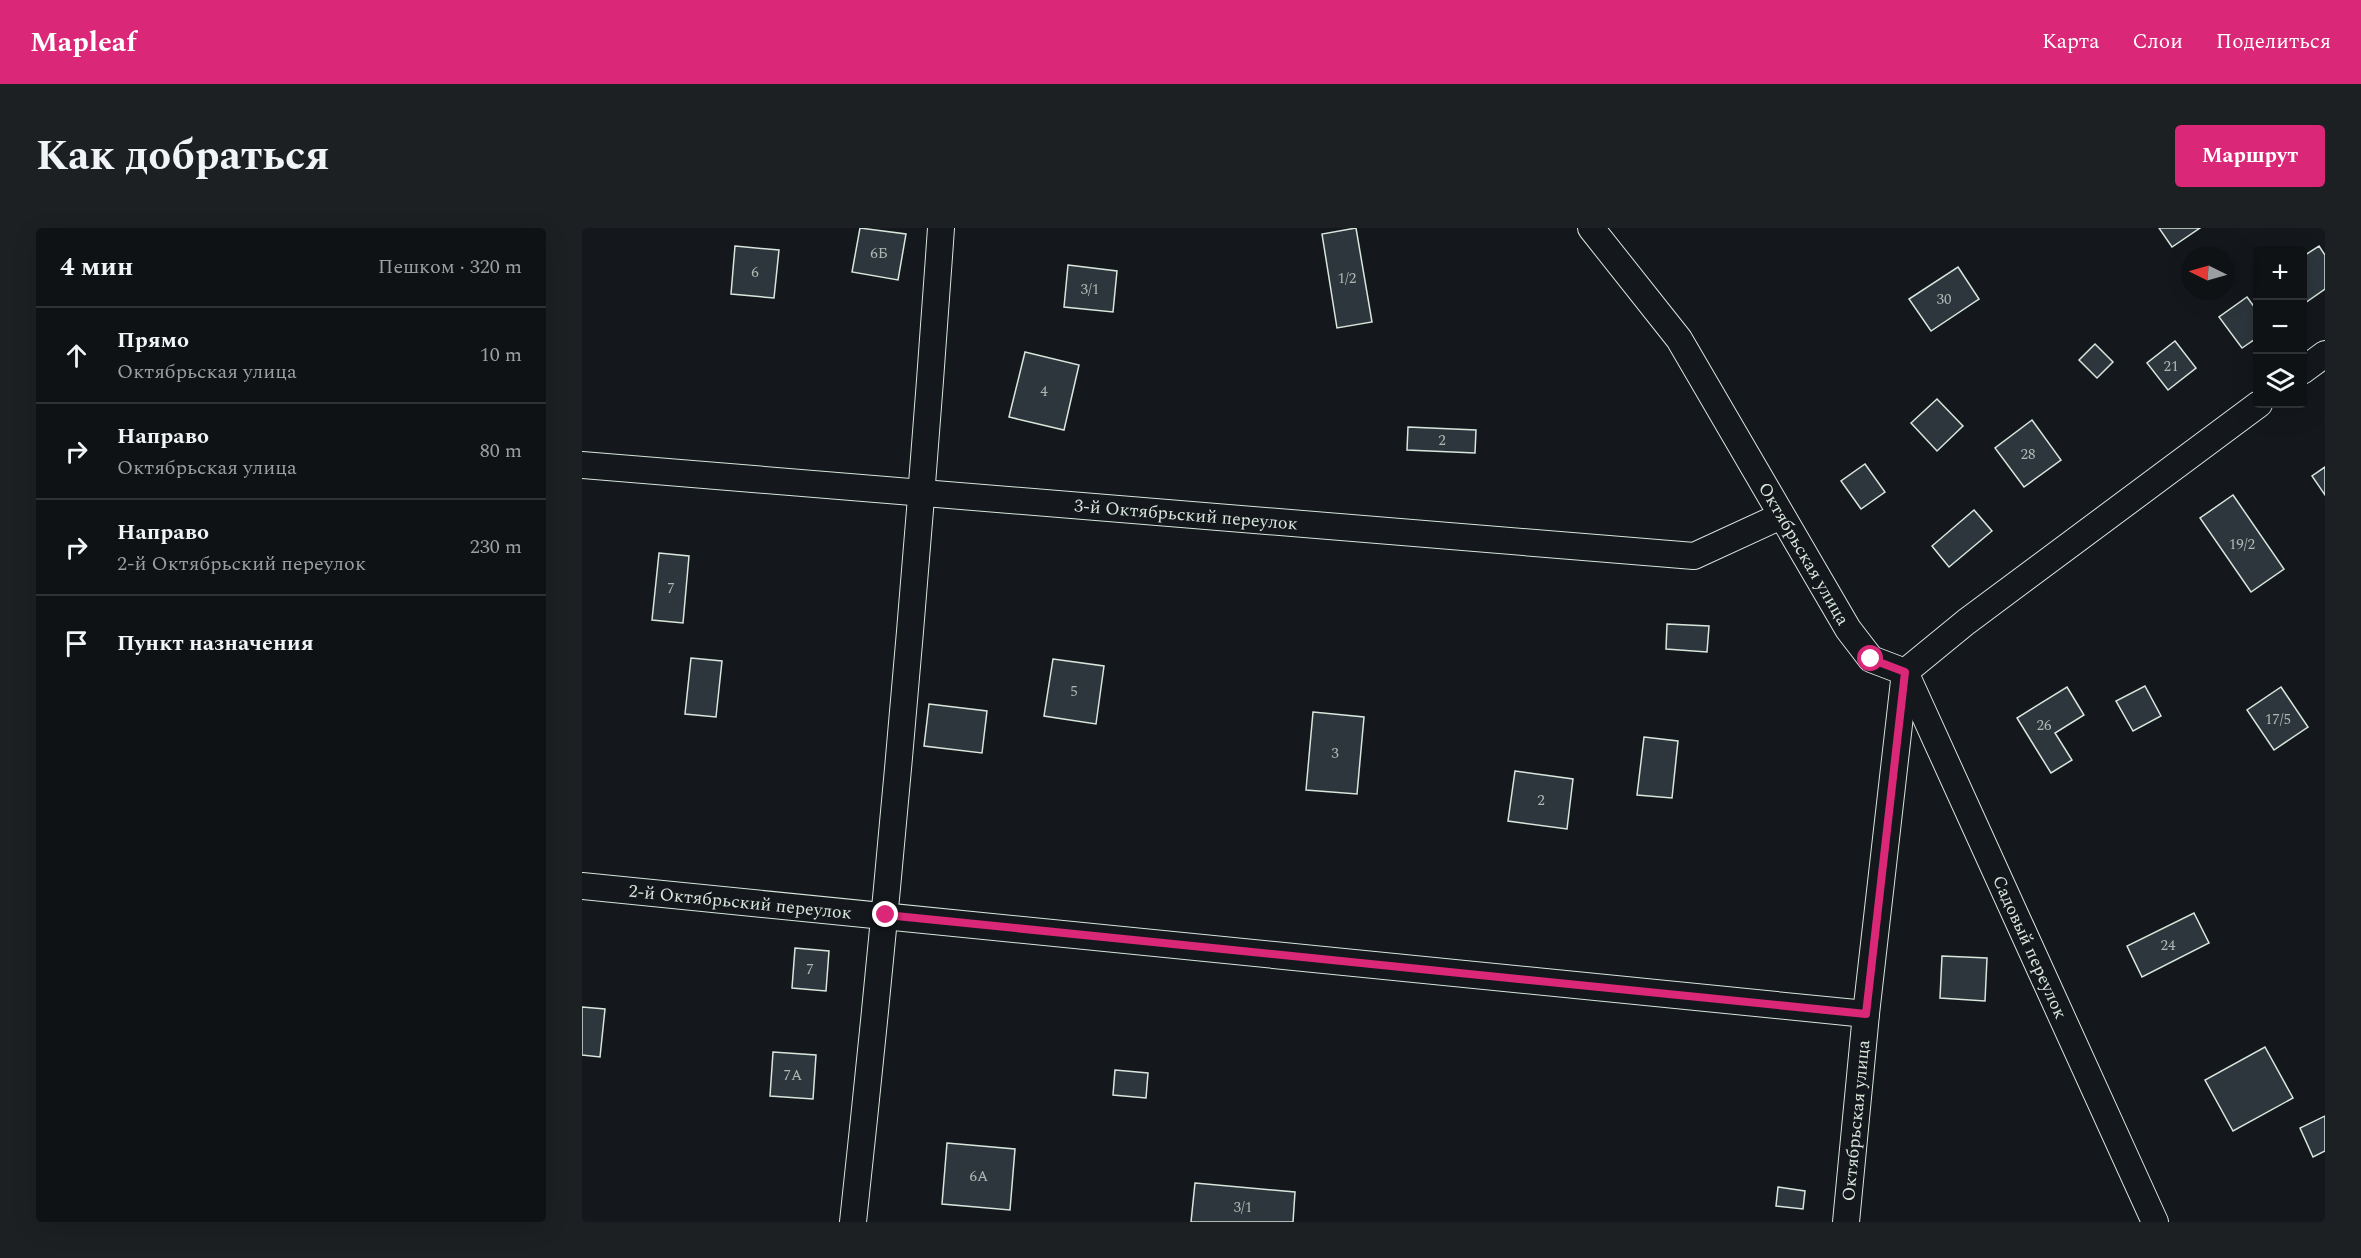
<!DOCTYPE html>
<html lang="ru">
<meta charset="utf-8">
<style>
:root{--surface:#0f1215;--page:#1d2022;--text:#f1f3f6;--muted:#9b9ea0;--line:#2f3234;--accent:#db2777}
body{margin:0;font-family:Spectral,serif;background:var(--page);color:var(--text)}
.controls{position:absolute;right:18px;top:18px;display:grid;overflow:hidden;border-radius:6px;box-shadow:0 6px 24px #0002}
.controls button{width:54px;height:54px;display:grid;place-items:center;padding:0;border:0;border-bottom:2px solid var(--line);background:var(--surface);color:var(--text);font:30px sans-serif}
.compass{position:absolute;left:1599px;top:18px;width:54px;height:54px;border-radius:50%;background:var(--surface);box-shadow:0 6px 24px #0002;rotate:275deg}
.stop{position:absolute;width:18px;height:18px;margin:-14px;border:4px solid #db2777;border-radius:50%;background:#fff}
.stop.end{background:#db2777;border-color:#fff;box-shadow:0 2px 6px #0008}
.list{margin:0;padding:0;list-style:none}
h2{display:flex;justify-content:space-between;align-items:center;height:78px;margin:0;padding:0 24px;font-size:26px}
h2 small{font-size:20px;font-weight:400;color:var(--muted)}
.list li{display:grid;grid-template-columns:39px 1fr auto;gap:18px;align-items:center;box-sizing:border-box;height:96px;padding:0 24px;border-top:2px solid var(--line)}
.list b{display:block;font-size:22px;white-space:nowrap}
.list p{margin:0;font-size:20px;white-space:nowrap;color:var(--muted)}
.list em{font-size:20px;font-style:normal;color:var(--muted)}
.icon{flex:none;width:33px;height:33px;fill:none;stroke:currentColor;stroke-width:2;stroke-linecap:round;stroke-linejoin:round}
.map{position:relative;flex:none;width:1743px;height:994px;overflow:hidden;border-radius:6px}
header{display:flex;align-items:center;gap:36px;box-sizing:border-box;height:84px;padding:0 30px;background:var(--accent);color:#fff}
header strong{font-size:28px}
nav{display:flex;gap:33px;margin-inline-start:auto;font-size:21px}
.intro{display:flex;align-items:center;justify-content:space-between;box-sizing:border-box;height:144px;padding:0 36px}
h1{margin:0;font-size:42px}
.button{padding:15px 27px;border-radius:6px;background:var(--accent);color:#fff;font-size:21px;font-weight:700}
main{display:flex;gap:36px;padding:0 36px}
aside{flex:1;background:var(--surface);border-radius:6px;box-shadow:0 6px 24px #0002}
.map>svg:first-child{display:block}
</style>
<header>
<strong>Mapleaf</strong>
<nav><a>Карта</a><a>Слои</a><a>Поделиться</a></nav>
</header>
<div class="intro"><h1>Как добраться</h1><a class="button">Маршрут</a></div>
<main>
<aside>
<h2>4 мин<small>Пешком · 320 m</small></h2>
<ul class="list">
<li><svg class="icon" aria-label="ahead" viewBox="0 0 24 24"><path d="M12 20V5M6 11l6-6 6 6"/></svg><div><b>Прямо</b><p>Октябрьская улица</p></div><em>10 m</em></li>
<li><svg class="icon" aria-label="right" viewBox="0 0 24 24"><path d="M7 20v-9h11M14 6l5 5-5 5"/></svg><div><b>Направо</b><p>Октябрьская улица</p></div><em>80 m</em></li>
<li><svg class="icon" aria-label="right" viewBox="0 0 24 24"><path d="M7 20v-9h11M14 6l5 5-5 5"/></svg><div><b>Направо</b><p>2-й Октябрьский переулок</p></div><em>230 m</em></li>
<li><svg class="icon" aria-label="arrive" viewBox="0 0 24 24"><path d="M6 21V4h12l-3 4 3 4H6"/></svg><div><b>Пункт назначения</b></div></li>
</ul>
</aside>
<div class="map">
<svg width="1743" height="994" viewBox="0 0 1743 994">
<rect width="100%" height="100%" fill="#14181c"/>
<g fill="#2c363c" stroke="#d8e6dc" stroke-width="1.5">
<polygon points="278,0 324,6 316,52 270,44"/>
<polygon points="774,0 790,94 755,100 740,6"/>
<polygon points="1577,0 1618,0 1590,19"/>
<polygon points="153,18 197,22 192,70 149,66"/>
<polygon points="1737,18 1743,27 1743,61 1723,75 1720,71 1720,29"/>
<polygon points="486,37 535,43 531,84 482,79"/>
<polygon points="1376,39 1397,71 1349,103 1327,71"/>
<polygon points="1665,69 1676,84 1676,109 1660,120 1637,89"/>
<polygon points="1593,113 1614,140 1586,162 1565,135"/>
<polygon points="1513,116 1531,134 1515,150 1497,132"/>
<polygon points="443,124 497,137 482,202 427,189"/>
<polygon points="1355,171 1381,198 1355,223 1329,195"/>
<polygon points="1450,192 1479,232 1442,259 1413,220"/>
<polygon points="826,199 894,202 893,225 825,222"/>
<polygon points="1283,236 1303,264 1279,281 1259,253"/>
<polygon points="1743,239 1743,267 1730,248"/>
<polygon points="1651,267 1702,341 1669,364 1618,290"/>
<polygon points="1392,282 1410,303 1367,339 1350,318"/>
<polygon points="77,325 107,328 101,395 70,392"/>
<polygon points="1085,396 1127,398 1125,424 1084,421"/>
<polygon points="109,430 140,433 134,489 103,486"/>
<polygon points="471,431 522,438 514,496 462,488"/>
<polygon points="1563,458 1579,488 1551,503 1534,473"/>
<polygon points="1485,459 1502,487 1473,505 1490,532 1469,545 1435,490"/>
<polygon points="1699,459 1726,499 1692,522 1665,482"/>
<polygon points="347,476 405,483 400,525 342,518"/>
<polygon points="731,484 782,489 775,566 724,562"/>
<polygon points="1062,509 1096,513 1090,570 1055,567"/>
<polygon points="933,543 991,551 985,601 926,593"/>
<polygon points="1612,685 1627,715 1560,749 1545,718"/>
<polygon points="213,720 247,723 244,763 210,760"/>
<polygon points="1360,728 1405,730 1403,773 1358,770"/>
<polygon points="0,779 23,781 18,829 0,827"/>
<polygon points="1683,819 1711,870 1651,903 1623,852"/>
<polygon points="191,824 234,827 231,871 188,868"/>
<polygon points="533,842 566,845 564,870 531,867"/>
<polygon points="1743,888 1743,923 1731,929 1718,900"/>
<polygon points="365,915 433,921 428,982 360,976"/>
<polygon points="613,955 713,964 711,994 609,994"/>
<polygon points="1196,959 1223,963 1221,981 1194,978"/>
</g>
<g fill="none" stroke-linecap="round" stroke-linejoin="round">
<defs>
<g id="street">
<path id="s1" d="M1009,0L1097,111L1266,401L1289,431L1323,444"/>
<polyline points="1720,143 1743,126"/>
<path id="s2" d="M0,237L1112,328L1199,288"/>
<path id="s3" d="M1323,444L1573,994"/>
<polyline points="1323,444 1384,394 1677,176"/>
<path id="s4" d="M0,658L1284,786"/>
<path d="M271,994C307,663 336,332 359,0"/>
<path id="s5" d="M1264,994L1284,786L1323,444"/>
</g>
</defs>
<use href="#street" stroke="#d8e6dc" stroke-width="28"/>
<use href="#street" stroke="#14181c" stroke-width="26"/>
</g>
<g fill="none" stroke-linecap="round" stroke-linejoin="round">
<polyline stroke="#db2777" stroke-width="8" points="304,687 1284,786 1323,444 1289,431"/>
</g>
<g text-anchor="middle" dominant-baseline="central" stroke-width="4.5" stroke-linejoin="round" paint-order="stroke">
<g font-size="15" fill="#adbab4">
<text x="297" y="25">6Б</text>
<text x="173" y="44">6</text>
<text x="765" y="50">1/2</text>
<text x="508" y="61">3/1</text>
<text x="1362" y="71">30</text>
<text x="1589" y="138">21</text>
<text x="462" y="163">4</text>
<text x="860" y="212">2</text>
<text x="1446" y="226">28</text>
<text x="1660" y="316">19/2</text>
<text x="89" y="360">7</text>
<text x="492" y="463">5</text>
<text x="1696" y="491">17/5</text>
<text x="1462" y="497">26</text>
<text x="753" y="525">3</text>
<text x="959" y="572">2</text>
<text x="1586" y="717">24</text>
<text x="228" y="741">7</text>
<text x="211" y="847">7А</text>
<text x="397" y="948">6А</text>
<text x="661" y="979">3/1</text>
</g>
<g font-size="18" fill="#d8e6dc" stroke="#14181c">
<text stroke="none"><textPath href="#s2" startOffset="606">3-й Октябрьский переулок</textPath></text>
<text stroke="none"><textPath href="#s1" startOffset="390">Октябрьская улица</textPath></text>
<text stroke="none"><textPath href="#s4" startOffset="159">2-й Октябрьский переулок</textPath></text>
<text stroke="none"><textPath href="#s3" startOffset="302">Садовый переулок</textPath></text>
<text stroke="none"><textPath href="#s5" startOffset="102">Октябрьская улица</textPath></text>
</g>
</g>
</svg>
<div class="controls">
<button>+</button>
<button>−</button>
<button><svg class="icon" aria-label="layers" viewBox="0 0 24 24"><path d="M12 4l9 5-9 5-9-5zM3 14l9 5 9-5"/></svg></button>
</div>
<svg class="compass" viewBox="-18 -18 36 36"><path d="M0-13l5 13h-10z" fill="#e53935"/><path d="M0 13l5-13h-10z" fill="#9b9ea0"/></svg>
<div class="stop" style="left:1289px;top:431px"></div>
<div class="stop end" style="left:304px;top:687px"></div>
</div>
</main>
